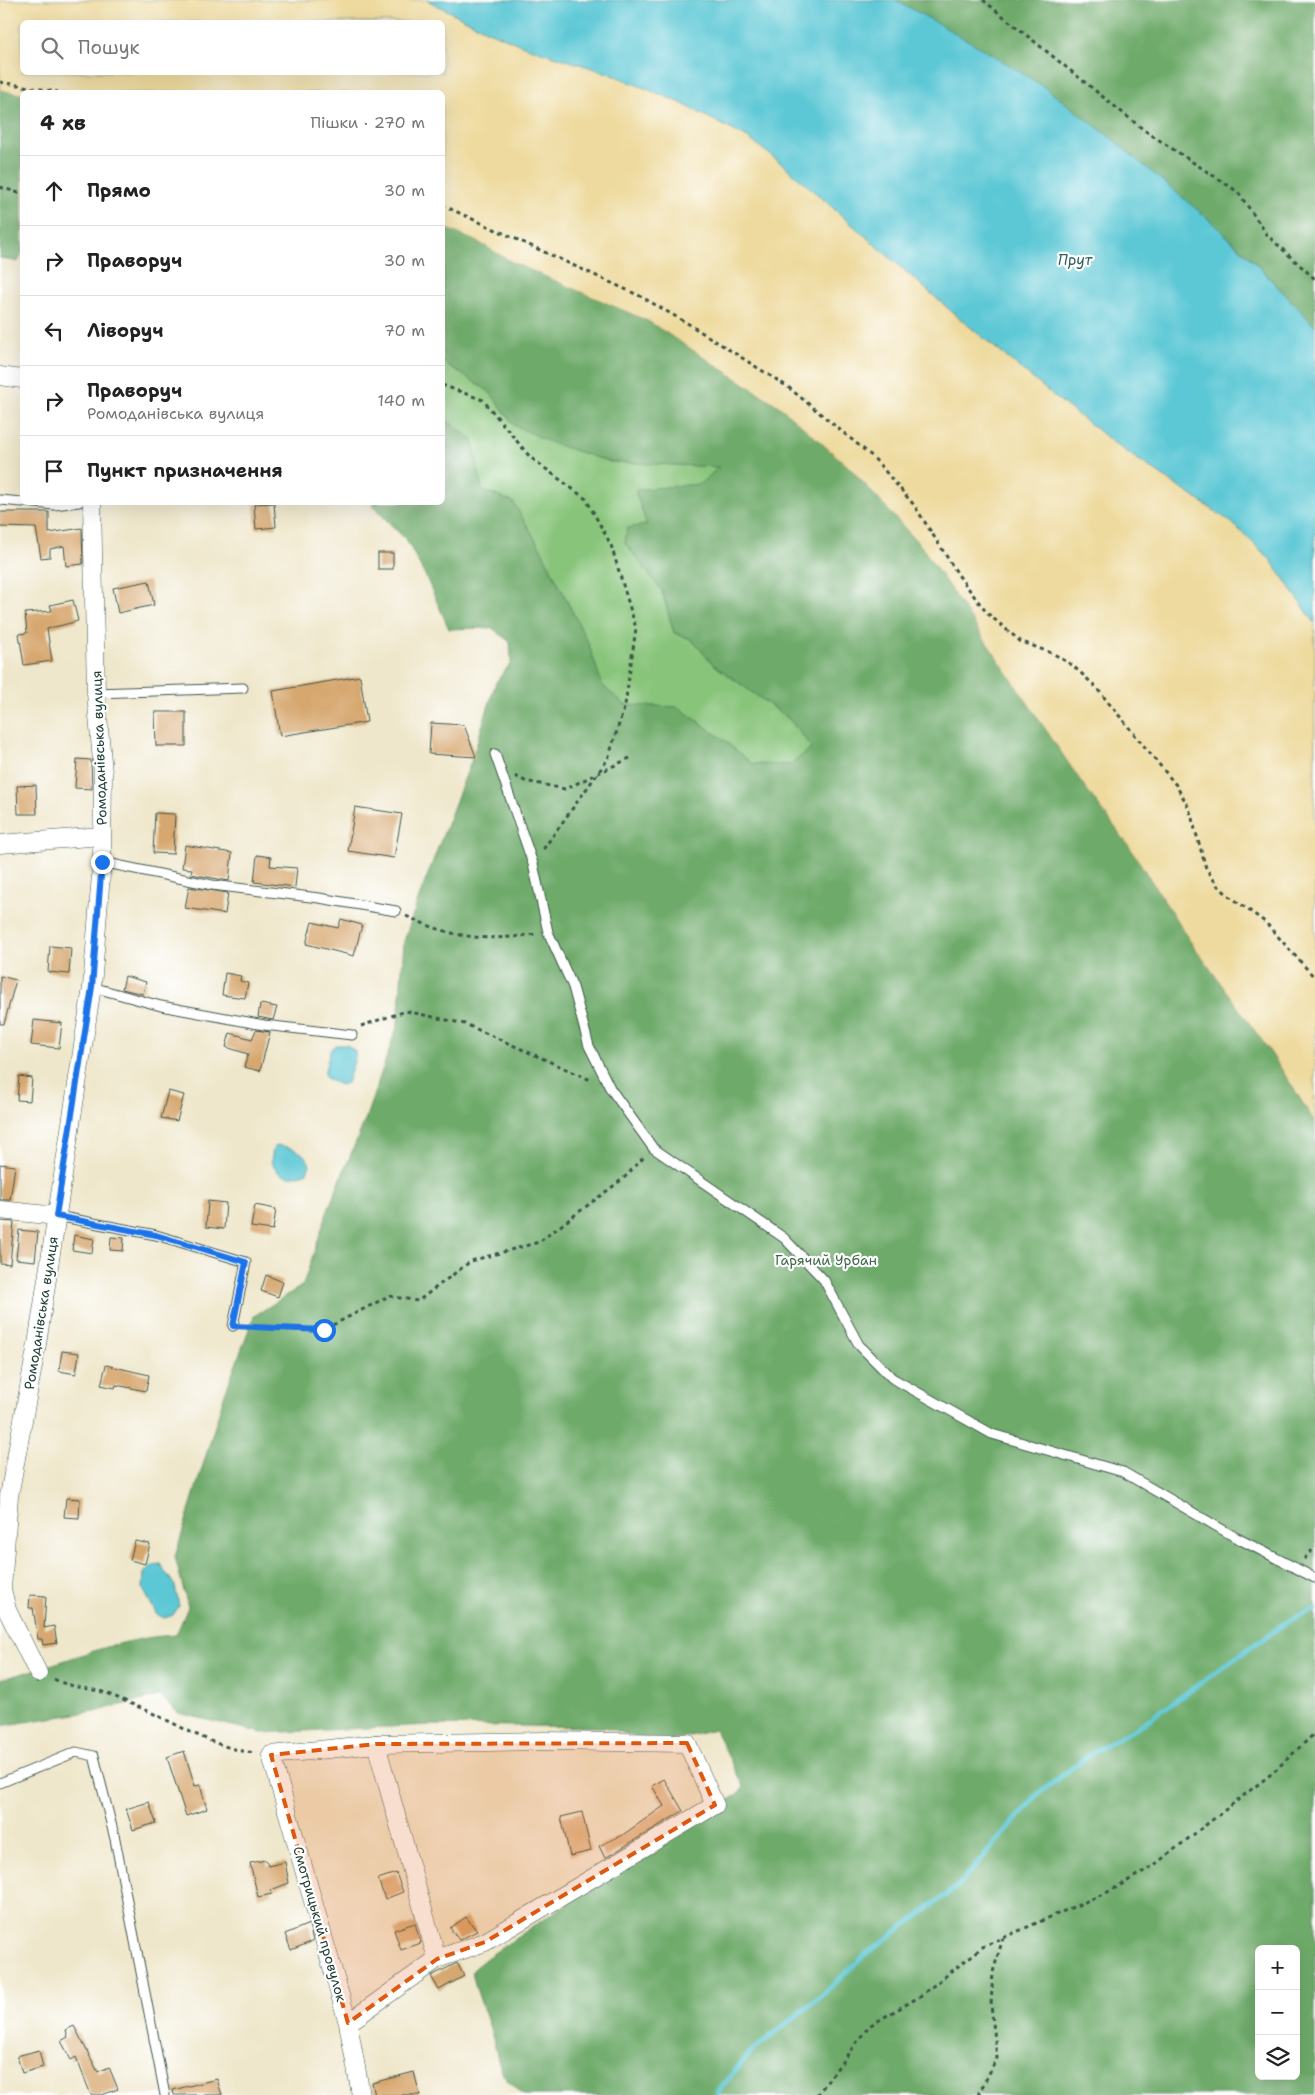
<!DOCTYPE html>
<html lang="uk">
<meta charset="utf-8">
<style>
:root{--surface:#fff;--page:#f6f6f6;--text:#222;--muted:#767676;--line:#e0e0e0}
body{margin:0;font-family:"Shantell Sans",sans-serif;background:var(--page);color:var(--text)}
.controls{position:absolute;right:15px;bottom:15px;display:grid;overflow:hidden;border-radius:8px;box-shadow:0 5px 20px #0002}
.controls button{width:45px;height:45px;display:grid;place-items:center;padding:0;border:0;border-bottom:1px solid var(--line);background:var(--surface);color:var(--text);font:25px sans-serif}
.stop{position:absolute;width:15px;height:15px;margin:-11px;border:4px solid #1a73e8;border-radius:50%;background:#fff}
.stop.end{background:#1a73e8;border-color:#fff;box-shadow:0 1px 5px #0008}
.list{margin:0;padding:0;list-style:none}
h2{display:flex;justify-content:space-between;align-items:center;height:65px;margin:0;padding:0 20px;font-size:21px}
h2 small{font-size:16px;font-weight:400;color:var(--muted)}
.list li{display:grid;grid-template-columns:32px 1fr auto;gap:15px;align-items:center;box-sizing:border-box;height:70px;padding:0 20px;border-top:1px solid var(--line)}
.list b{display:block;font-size:19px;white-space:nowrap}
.list p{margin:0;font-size:16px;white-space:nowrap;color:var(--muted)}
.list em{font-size:16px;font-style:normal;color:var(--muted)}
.icon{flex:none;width:28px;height:28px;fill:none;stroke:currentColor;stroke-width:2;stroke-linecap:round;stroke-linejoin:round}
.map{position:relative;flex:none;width:1315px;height:2095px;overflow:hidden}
.search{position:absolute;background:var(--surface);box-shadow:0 5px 20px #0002;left:20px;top:20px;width:425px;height:55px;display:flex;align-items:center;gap:12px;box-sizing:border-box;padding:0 18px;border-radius:8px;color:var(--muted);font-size:19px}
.panel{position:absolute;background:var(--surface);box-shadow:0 5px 20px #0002;left:20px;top:90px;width:425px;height:415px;border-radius:8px}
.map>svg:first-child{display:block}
</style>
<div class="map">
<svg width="1315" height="2095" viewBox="0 0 1315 2095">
<rect width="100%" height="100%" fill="#fff"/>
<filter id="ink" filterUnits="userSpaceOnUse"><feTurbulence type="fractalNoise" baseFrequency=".02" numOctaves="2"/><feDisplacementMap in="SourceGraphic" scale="10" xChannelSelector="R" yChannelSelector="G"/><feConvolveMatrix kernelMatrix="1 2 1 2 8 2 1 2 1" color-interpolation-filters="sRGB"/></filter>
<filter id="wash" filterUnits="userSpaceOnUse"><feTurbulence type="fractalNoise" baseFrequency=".0096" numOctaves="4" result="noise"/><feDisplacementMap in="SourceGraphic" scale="20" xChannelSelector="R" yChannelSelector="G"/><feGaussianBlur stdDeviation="1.12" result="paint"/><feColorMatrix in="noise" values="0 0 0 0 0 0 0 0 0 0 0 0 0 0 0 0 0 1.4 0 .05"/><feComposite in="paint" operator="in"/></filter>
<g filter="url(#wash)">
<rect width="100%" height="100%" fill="#efe7cb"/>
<polygon fill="#88c47a" stroke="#548057" points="443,362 490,392 514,425 610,462 720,467 700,484 635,490 647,525 625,543 662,591 674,633 691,639 713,664 789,719 812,748 791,765 752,764 724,740 678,707 625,705 602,685 589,645 540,547 513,502 482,490 473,440 443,418"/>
<g fill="#6eaa6a" stroke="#46744f" fill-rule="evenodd">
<polygon points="896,0 1315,0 1315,326 1251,258 1206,217 1106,134 1044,87 983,49"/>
<polygon points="0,90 22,94 22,252 18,262 0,258"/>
<path d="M443,227L480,243L512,262L648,321L779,406L849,467L922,547L1082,783L1129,846L1188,938L1271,1053L1315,1122V2095H523C497,2075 500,2064 492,2035C486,2013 476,1994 472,1971L485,1959L556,1911L725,1804L744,1788L715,1730L656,1744L605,1727L429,1725L262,1733L178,1713L160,1696L95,1711L0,1726V1679C60,1666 115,1637 176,1635L188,1607L175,1557L224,1396L254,1316L303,1285L329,1207L365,1120L398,1024L404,941L418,900L472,759L496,682L511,663L510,642L492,628L449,629L425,575L407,541L373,506V503L442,502L443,418L473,440L482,490L513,502L540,547L589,645L602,685L625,705L678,707L724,740L752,764L790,765L812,748L789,719L713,664L691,639L674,633L662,591L625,543L627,528L647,525L635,490L700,484L719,467L610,462L549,442L514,425L490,392L443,362ZM1259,1949H1296V2076H1259Z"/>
</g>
<path fill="#eeda9e" stroke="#868c69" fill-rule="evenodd" d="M0,0H427L484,29L526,47L608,73L679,102L748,138L785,166L958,317L1055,397L1118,446L1231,522L1270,559L1315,623V1122L1271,1053L1188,938L1129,846L1082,783L922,547L849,467L779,406L648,321L512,262L480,243L443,227L442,92L22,94L0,90ZM22,22H442V72H22Z"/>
<g fill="#5dc8d5" stroke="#3e8284">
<polygon points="427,0 896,0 983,49 1044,87 1106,134 1206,217 1251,259 1315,326 1315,623 1270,559 1231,522 1118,446 1055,397 958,317 785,166 748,138 679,102 608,73 526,47 484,29"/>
<polygon points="335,1045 347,1045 355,1051 355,1058 347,1083 340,1085 327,1079 324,1074 330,1051"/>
<path d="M277,1145C291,1148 305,1150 310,1165L307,1172C290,1179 279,1179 271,1161L273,1149Z"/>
<polygon points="160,1564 175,1586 179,1606 173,1615 165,1618 157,1615 143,1589 144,1573 153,1565"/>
</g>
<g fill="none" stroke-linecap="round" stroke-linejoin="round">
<polyline stroke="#5dc8d5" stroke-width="5" points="717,2095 722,2086 752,2051 821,1996 866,1954 957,1887 1038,1794 1093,1752 1137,1728 1288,1621 1315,1609"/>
</g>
<g id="blocks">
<g fill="#d7a76f">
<polygon points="274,503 276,527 256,529 254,504"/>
<polygon points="0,512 49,512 49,533 82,528 83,564 66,566 64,546 50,549 50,557 41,558 36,528 0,527"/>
<rect x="378" y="553" width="15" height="16"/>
<polygon points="149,581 154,605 118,613 113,588"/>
<polygon points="73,600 78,621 47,629 52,661 24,665 19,634 27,633 25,613 52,611 50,605"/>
<polygon points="360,676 367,722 280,736 273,691"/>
<polygon points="155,712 186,712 186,746 156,746"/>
<polygon points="431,723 464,725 476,757 429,754"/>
<polygon points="77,759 91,760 92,789 75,788"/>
<polygon points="36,785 37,814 18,814 17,786"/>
<polygon points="355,807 402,814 394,858 348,851"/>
<polygon points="155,813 175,814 173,854 153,853"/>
<polygon points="185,845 232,853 229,881 191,874 192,869 182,868"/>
<polygon points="257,855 271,857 270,866 297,868 295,887 254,882"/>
<polygon points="189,887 228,893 225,914 185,908"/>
<polygon points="341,919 362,925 354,956 306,944 312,922 338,928"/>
<polygon points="50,946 71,948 69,974 48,972"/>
<polygon points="225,973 241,976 240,981 248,983 245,998 222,995"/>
<polygon points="0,976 16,980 4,1024 0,1024"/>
<polygon points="125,976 146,982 143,994 122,989"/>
<polygon points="260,1004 277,1007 273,1020 258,1017"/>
<polygon points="34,1020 62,1023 59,1048 31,1045"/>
<polygon points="256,1030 270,1032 260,1071 244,1067 248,1054 226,1047 230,1033 252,1039"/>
<polygon points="19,1076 32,1078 30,1101 17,1100"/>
<polygon points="168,1091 184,1095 177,1121 161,1118"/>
<polygon points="0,1164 15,1166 10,1200 0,1200"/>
<polygon points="208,1201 226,1203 224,1229 206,1227"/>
<polygon points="255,1205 276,1209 273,1230 251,1227"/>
<polygon points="0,1221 14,1222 10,1264 0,1263"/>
<polygon points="19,1230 38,1232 35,1261 16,1259"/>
<polygon points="74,1235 94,1239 92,1253 72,1250"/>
<polygon points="111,1237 124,1238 123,1251 110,1250"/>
<polygon points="266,1275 283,1282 278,1297 261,1291"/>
<polygon points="62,1351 79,1353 76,1374 59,1371"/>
<polygon points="106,1365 149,1375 146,1391 116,1385 115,1388 101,1385"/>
<polygon points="66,1498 80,1499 79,1518 64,1517"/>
<polygon points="135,1541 150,1544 145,1564 130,1560"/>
<polygon points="30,1595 46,1596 44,1628 54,1626 57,1643 43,1645 42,1639 38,1639 33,1608 29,1608"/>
<polygon points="184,1751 195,1786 200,1785 207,1809 186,1816 167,1757"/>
<polygon points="664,1779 683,1811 605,1858 599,1846 624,1834 664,1806 652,1786"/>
<polygon points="149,1802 156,1823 133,1830 126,1809"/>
<polygon points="582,1812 591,1851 570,1856 561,1817"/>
<polygon points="266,1860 268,1866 285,1862 289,1883 271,1890 272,1894 258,1897 250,1863"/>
<polygon points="396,1873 403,1892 385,1899 378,1879"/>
<polygon points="466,1917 477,1931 459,1940 450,1928"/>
<polygon points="415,1923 421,1943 401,1950 394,1930"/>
<polygon points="309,1924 313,1941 291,1950 285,1934"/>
<polygon points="457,1963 464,1976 439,1990 431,1976"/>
<polygon points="74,2026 98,2072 109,2067 118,2089 102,2095 91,2095 76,2057 71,2060 61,2041 68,2037 66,2030"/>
<polygon points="39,2050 43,2067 22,2073 17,2056"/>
<polygon points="414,2072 420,2095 375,2095 372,2083"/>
<polygon points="217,2079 222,2095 174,2095 173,2090"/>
</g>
</g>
</g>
<g filter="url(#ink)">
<use href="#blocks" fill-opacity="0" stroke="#3e564b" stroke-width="1"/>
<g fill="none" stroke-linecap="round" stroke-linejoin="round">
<defs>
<g id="lane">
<polyline points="0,500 22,502"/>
<polyline points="26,502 54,505 79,502"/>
<polyline points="96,693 243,688"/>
<polyline points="495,754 533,864 548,932 573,987 589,1046 610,1088 653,1148 784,1238 824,1280 859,1345 892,1378 992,1434 1123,1472 1235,1537 1315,1578"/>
<polyline points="102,862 212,885 319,898 396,911"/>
<polyline points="92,987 161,1006 264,1025 352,1035"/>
<polyline points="57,1216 156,1235 246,1262 233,1326"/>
<polyline points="0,1783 76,1752 94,1756 115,1839 165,2095"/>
</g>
<g id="street">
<polyline points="0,376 22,379"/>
<polyline points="0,844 102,836"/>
<polyline points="0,1210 57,1216"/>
<polyline points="38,1673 7,1610 2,1589 9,1496 37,1344 92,987 102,862 103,773 96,693 92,502"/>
<polyline points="376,1744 437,1959"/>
<polyline points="348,2023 437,1959 485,1942 715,1805 687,1743 545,1741 376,1744 271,1755 348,2023 361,2095"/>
</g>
</defs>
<use href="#lane" stroke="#3e564b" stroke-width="11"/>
<use href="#street" stroke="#3e564b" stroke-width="19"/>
<g stroke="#3e564b" stroke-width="3" stroke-dasharray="4 4" stroke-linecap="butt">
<polyline points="983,0 1144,130 1238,192 1268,236 1315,279"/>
<polyline points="0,82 58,92"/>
<polyline points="0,187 22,194"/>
<polyline points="442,205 640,296 687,323 788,387 873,457 914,505 959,576 987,613 1020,641 1054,654 1072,665 1094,685 1176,785 1189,808 1206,868 1217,885 1228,895 1265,922 1315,978"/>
<polyline points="442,385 483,400 530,457 586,499 611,545 636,628 625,705 608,759 542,851"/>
<polyline points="515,776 525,781 565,789 632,757"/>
<path d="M406,916C454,938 483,942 536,934"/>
<polyline points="361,1026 406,1011 465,1024 593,1081"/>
<polyline points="246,1327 323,1330 389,1296 418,1301 471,1261 539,1242 624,1178 645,1156"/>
<polyline points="1304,1559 1315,1547"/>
<path d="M54,1679C68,1686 79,1687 94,1690C107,1692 122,1700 134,1705C174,1721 211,1748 255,1753"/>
<polyline points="817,2095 869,2026 919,1997 984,1946 1110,1891 1153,1866 1270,1775 1315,1733"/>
<polyline points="978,2095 997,2058 991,2005 993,1972 1003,1938"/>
</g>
<use href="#lane" stroke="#fff" stroke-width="9"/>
<use href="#street" stroke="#fff" stroke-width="18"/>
</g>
</g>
<g fill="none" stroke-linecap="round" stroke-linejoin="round" filter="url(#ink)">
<polyline stroke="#1a73e8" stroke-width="6" points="102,862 92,987 56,1216 156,1235 246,1262 233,1326 324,1330"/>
</g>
<path fill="#de580e" fill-opacity="0.2" stroke="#de580e" stroke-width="4" stroke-dasharray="10 6" stroke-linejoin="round" d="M687,1743L715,1805L485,1942L437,1959L348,2023L271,1755L376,1744Z"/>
<g text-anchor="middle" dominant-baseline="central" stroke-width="4.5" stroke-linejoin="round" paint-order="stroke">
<g font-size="14" fill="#1f3d34" stroke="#fff">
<text transform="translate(99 748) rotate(-92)">Ромоданівська вулиця</text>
<text transform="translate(41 1313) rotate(-81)">Ромоданівська вулиця</text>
<text transform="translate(320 1924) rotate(74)">Смотрицький провулок</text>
</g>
<g font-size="14" fill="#3e6649" stroke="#fff">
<text x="826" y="1260">Гарячий Урбан</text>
</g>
<g font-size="15" font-style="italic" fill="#2e605c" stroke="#fff">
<text x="1075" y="260">Прут</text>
</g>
</g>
</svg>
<div class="controls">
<button>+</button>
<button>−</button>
<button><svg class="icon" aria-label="layers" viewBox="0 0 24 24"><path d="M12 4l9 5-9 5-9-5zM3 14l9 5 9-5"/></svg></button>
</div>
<div class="stop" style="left:324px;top:1330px"></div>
<div class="stop end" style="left:102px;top:862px"></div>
<div class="search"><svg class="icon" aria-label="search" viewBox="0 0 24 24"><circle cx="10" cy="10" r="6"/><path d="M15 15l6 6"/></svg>Пошук</div>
<section class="panel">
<h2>4 хв<small>Пішки · 270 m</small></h2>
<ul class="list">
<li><svg class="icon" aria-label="ahead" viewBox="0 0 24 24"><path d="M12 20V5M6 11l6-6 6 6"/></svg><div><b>Прямо</b></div><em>30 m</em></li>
<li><svg class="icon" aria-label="right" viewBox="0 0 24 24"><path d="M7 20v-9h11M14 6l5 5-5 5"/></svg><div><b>Праворуч</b></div><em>30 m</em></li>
<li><svg class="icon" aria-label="left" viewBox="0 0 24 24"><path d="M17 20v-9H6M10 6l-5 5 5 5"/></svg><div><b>Ліворуч</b></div><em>70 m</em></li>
<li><svg class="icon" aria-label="right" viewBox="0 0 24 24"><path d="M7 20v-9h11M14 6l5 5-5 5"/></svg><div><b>Праворуч</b><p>Ромоданівська вулиця</p></div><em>140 m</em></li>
<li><svg class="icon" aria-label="arrive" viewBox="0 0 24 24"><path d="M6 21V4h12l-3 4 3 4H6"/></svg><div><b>Пункт призначення</b></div></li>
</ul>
</section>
</div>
